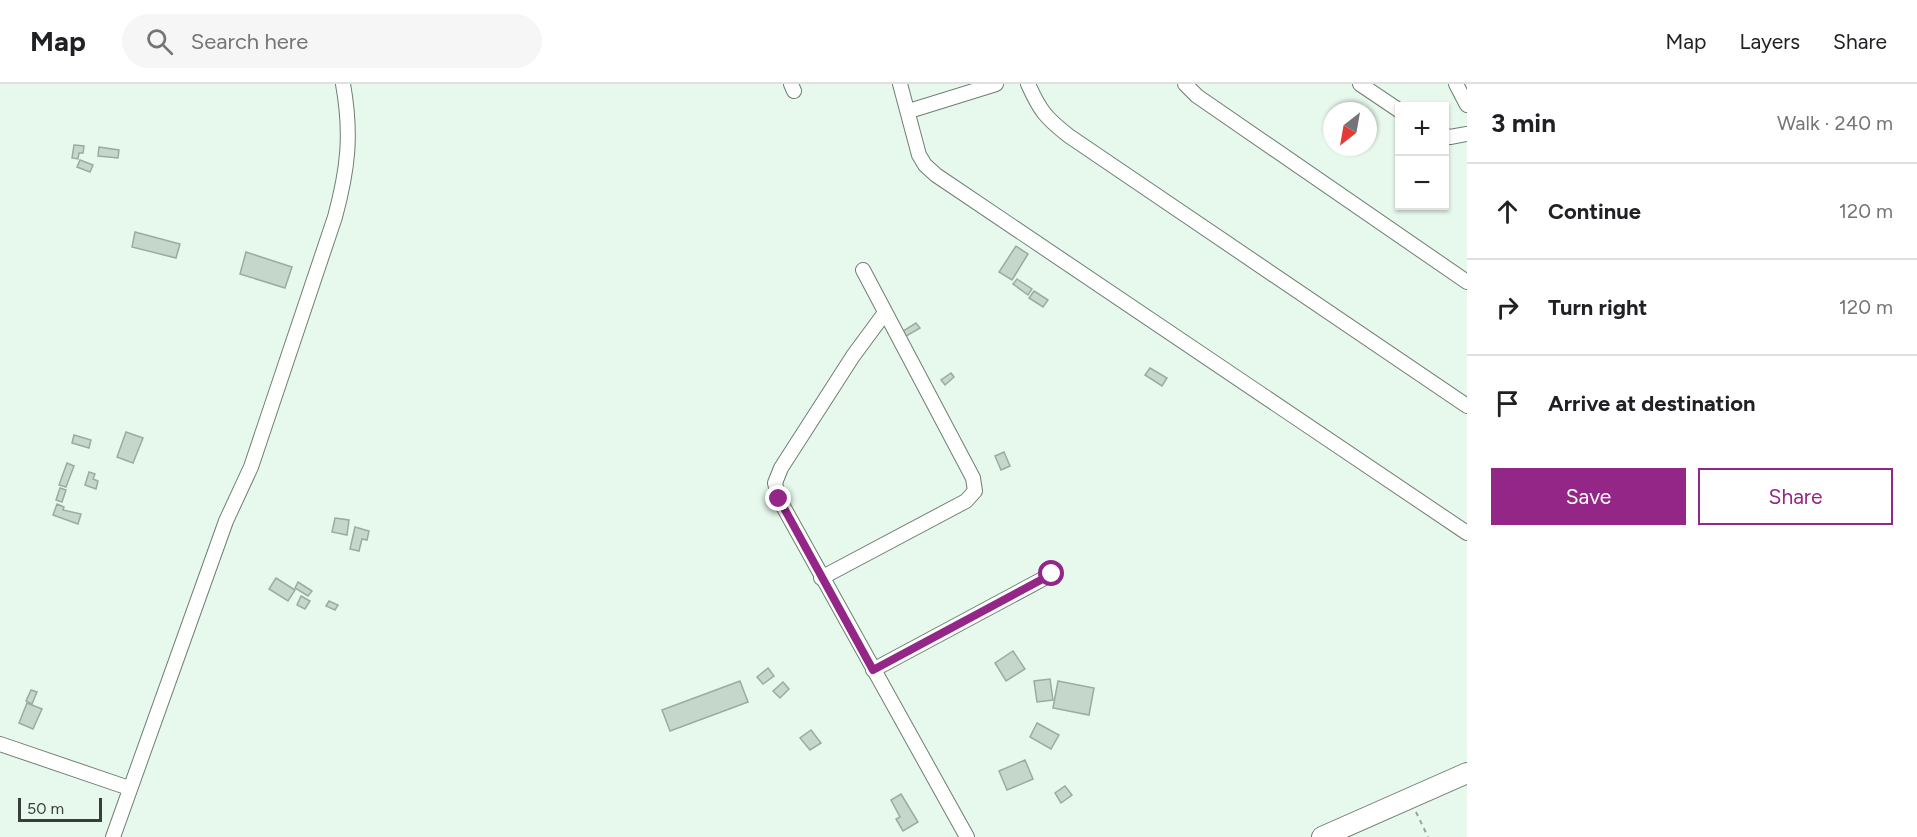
<!DOCTYPE html>
<meta charset="utf-8">
<style>
:root{--surface:#fff;--page:#f6f6f6;--text:#202124;--muted:#757577;--line:#e0e0e0;--accent:#932687}
body{margin:0;font-family:Figtree,sans-serif;background:var(--page);color:var(--text)}
.controls{position:absolute;right:18px;top:18px;display:grid;overflow:hidden;border-radius:0px;box-shadow:0 2px 4px #0004}
.controls button{width:54px;height:54px;display:grid;place-items:center;padding:0;border:0;border-bottom:2px solid var(--line);background:var(--surface);color:var(--text);font:30px sans-serif}
.compass{position:absolute;left:1323px;top:18px;width:54px;height:54px;border-radius:50%;background:var(--surface);box-shadow:0 2px 4px #0004;rotate:211deg}
.scale{position:absolute;left:18px;bottom:15px;width:84px;box-sizing:border-box;padding-left:6px;border:3px solid #383e3a;border-top:0;font-size:16px;line-height:21px;white-space:nowrap;color:#383e3a;-webkit-text-stroke:4px #e7f8ed;paint-order:stroke}
.stop{position:absolute;width:18px;height:18px;margin:-14px;border:4px solid #932687;border-radius:50%;background:#fff}
.stop.end{background:#932687;border-color:#fff;box-shadow:0 2px 6px #0008}
.list{margin:0;padding:0;list-style:none}
h2{display:flex;justify-content:space-between;align-items:center;height:78px;margin:0;padding:0 24px;font-size:26px}
h2 small{font-size:20px;font-weight:400;color:var(--muted)}
.list li{display:grid;grid-template-columns:39px 1fr auto;gap:18px;align-items:center;box-sizing:border-box;height:96px;padding:0 24px;border-top:2px solid var(--line)}
.list b{display:block;font-size:22px;white-space:nowrap}
.list em{font-size:20px;font-style:normal;color:var(--muted)}
.actions{display:flex;gap:12px;padding:18px 24px}
.actions a{flex:1;padding:14px 0;border:2px solid var(--accent);border-radius:0px;text-align:center;font-size:21px;color:var(--accent)}
.actions .main{background:var(--accent);color:#fff}
.icon{flex:none;width:33px;height:33px;fill:none;stroke:currentColor;stroke-width:2;stroke-linecap:round;stroke-linejoin:round}
.map{position:relative;flex:none;width:1467px;height:753px;overflow:hidden}
header{display:flex;align-items:center;gap:36px;box-sizing:border-box;height:84px;padding:0 30px;background:var(--surface);border-bottom:2px solid var(--line)}
header strong{font-size:28px}
nav{display:flex;gap:33px;margin-inline-start:auto;font-size:21px}
.search{width:420px;height:54px;background:var(--page);display:flex;align-items:center;gap:15px;box-sizing:border-box;padding:0 21px;border-radius:33px;color:var(--muted);font-size:22px}
main{display:flex}
aside{flex:1;background:var(--surface)}
.map>svg:first-child{display:block}
</style>
<header>
<strong>Map</strong>
<div class="search"><svg class="icon" aria-label="search" viewBox="0 0 24 24"><circle cx="10" cy="10" r="6"/><path d="M15 15l6 6"/></svg>Search here</div>
<nav><a>Map</a><a>Layers</a><a>Share</a></nav>
</header>
<main>
<div class="map">
<svg width="1467" height="753" viewBox="0 0 1467 753">
<rect width="100%" height="100%" fill="#e7f8ed"/>
<g fill="#c5d6ca" stroke="#9baba0" stroke-width="1.5">
<polygon points="74,61 84,62 83,69 79,69 78,75 72,74"/>
<polygon points="99,63 119,66 118,74 98,72"/>
<polygon points="80,76 93,81 90,88 77,83"/>
<polygon points="135,148 180,160 176,174 132,163"/>
<polygon points="1016,162 1028,170 1012,196 999,188"/>
<polygon points="246,168 292,183 285,204 240,190"/>
<polygon points="1017,195 1032,205 1028,211 1013,200"/>
<polygon points="1034,207 1048,216 1043,223 1029,214"/>
<polygon points="916,239 920,244 903,254 900,249"/>
<polygon points="1150,284 1167,294 1162,302 1145,291"/>
<polygon points="951,289 954,293 945,301 941,296"/>
<polygon points="126,348 143,354 133,379 117,373"/>
<polygon points="74,351 91,356 89,364 72,359"/>
<polygon points="1004,368 1010,382 1001,386 995,372"/>
<polygon points="67,379 74,382 66,403 59,401"/>
<polygon points="89,388 95,390 93,395 98,397 96,405 85,401"/>
<polygon points="60,404 66,406 62,418 56,416"/>
<polygon points="57,420 64,423 63,426 81,430 78,440 53,431"/>
<polygon points="335,434 349,436 347,451 332,448"/>
<polygon points="355,443 369,447 367,456 362,455 359,467 350,465"/>
<polygon points="276,494 295,506 288,517 269,505"/>
<polygon points="298,498 312,507 308,512 295,504"/>
<polygon points="301,512 310,517 305,525 297,521"/>
<polygon points="329,517 338,521 335,526 326,522"/>
<polygon points="1013,567 1025,585 1006,597 995,579"/>
<polygon points="768,584 774,592 763,600 757,593"/>
<polygon points="1050,595 1053,616 1037,618 1034,597"/>
<polygon points="740,597 748,618 670,647 662,626"/>
<polygon points="1058,597 1094,604 1089,631 1053,624"/>
<polygon points="783,598 789,605 780,614 773,607"/>
<polygon points="31,606 37,608 32,620 26,617"/>
<polygon points="27,619 42,625 33,645 19,639"/>
<polygon points="1037,639 1059,651 1051,665 1030,653"/>
<polygon points="811,646 821,659 810,666 800,654"/>
<polygon points="1025,676 1033,695 1007,706 999,687"/>
<polygon points="1065,702 1072,711 1061,719 1055,709"/>
<polygon points="901,710 918,738 903,747 896,735 900,733 891,716"/>
</g>
<g fill="none" stroke-linecap="round" stroke-linejoin="round">
<defs>
<g id="street">
<polyline points="791,0 794,7"/>
<polyline points="900,0 919,71 925,81 936,91 1467,449"/>
<path d="M1028,0C1040,27 1046,34 1069,52L1467,322"/>
<polyline points="1185,0 1197,12 1467,198"/>
<polyline points="1360,0 1400,27"/>
<polyline points="1456,0 1467,21"/>
<polyline points="909,27 996,0"/>
<polyline points="1444,51 1450,53 1467,50"/>
<polyline points="884,230 853,272 781,384 775,399 779,415 967,753"/>
<polyline points="821,494 966,417 975,407 973,394 863,186"/>
<polyline points="873,586 1052,490"/>
<polyline points="0,660 129,704"/>
<path d="M113,753L226,437L251,383L335,133C348,85 352,50 343,0"/>
</g>
<polyline id="secondary" points="1322,753 1467,689"/>
</defs>
<use href="#street" stroke="#6f7e73" stroke-width="16"/>
<use href="#secondary" stroke="#6f7e73" stroke-width="22"/>
<polyline stroke="#98a49c" stroke-width="2" stroke-dasharray="4.5 4.5" stroke-linecap="butt" points="1416,728 1428,753"/>
<use href="#street" stroke="#fff" stroke-width="14"/>
<use href="#secondary" stroke="#fff" stroke-width="20"/>
</g>
<g fill="none" stroke-linecap="round" stroke-linejoin="round">
<polyline stroke="#932687" stroke-width="8" points="779,415 873,586 1052,490"/>
</g>
</svg>
<div class="controls">
<button>+</button>
<button>−</button>
</div>
<svg class="compass" viewBox="-18 -18 36 36"><path d="M0-13l5 13h-10z" fill="#e53935"/><path d="M0 13l5-13h-10z" fill="#757577"/></svg>
<div class="scale">50 m</div>
<div class="stop" style="left:1052px;top:490px"></div>
<div class="stop end" style="left:779px;top:415px"></div>
</div>
<aside>
<h2>3 min<small>Walk · 240 m</small></h2>
<ul class="list">
<li><svg class="icon" aria-label="ahead" viewBox="0 0 24 24"><path d="M12 20V5M6 11l6-6 6 6"/></svg><div><b>Continue</b></div><em>120 m</em></li>
<li><svg class="icon" aria-label="right" viewBox="0 0 24 24"><path d="M7 20v-9h11M14 6l5 5-5 5"/></svg><div><b>Turn right</b></div><em>120 m</em></li>
<li><svg class="icon" aria-label="arrive" viewBox="0 0 24 24"><path d="M6 21V4h12l-3 4 3 4H6"/></svg><div><b>Arrive at destination</b></div></li>
</ul>
<div class="actions"><a class="main">Save</a><a>Share</a></div>
</aside>
</main>
